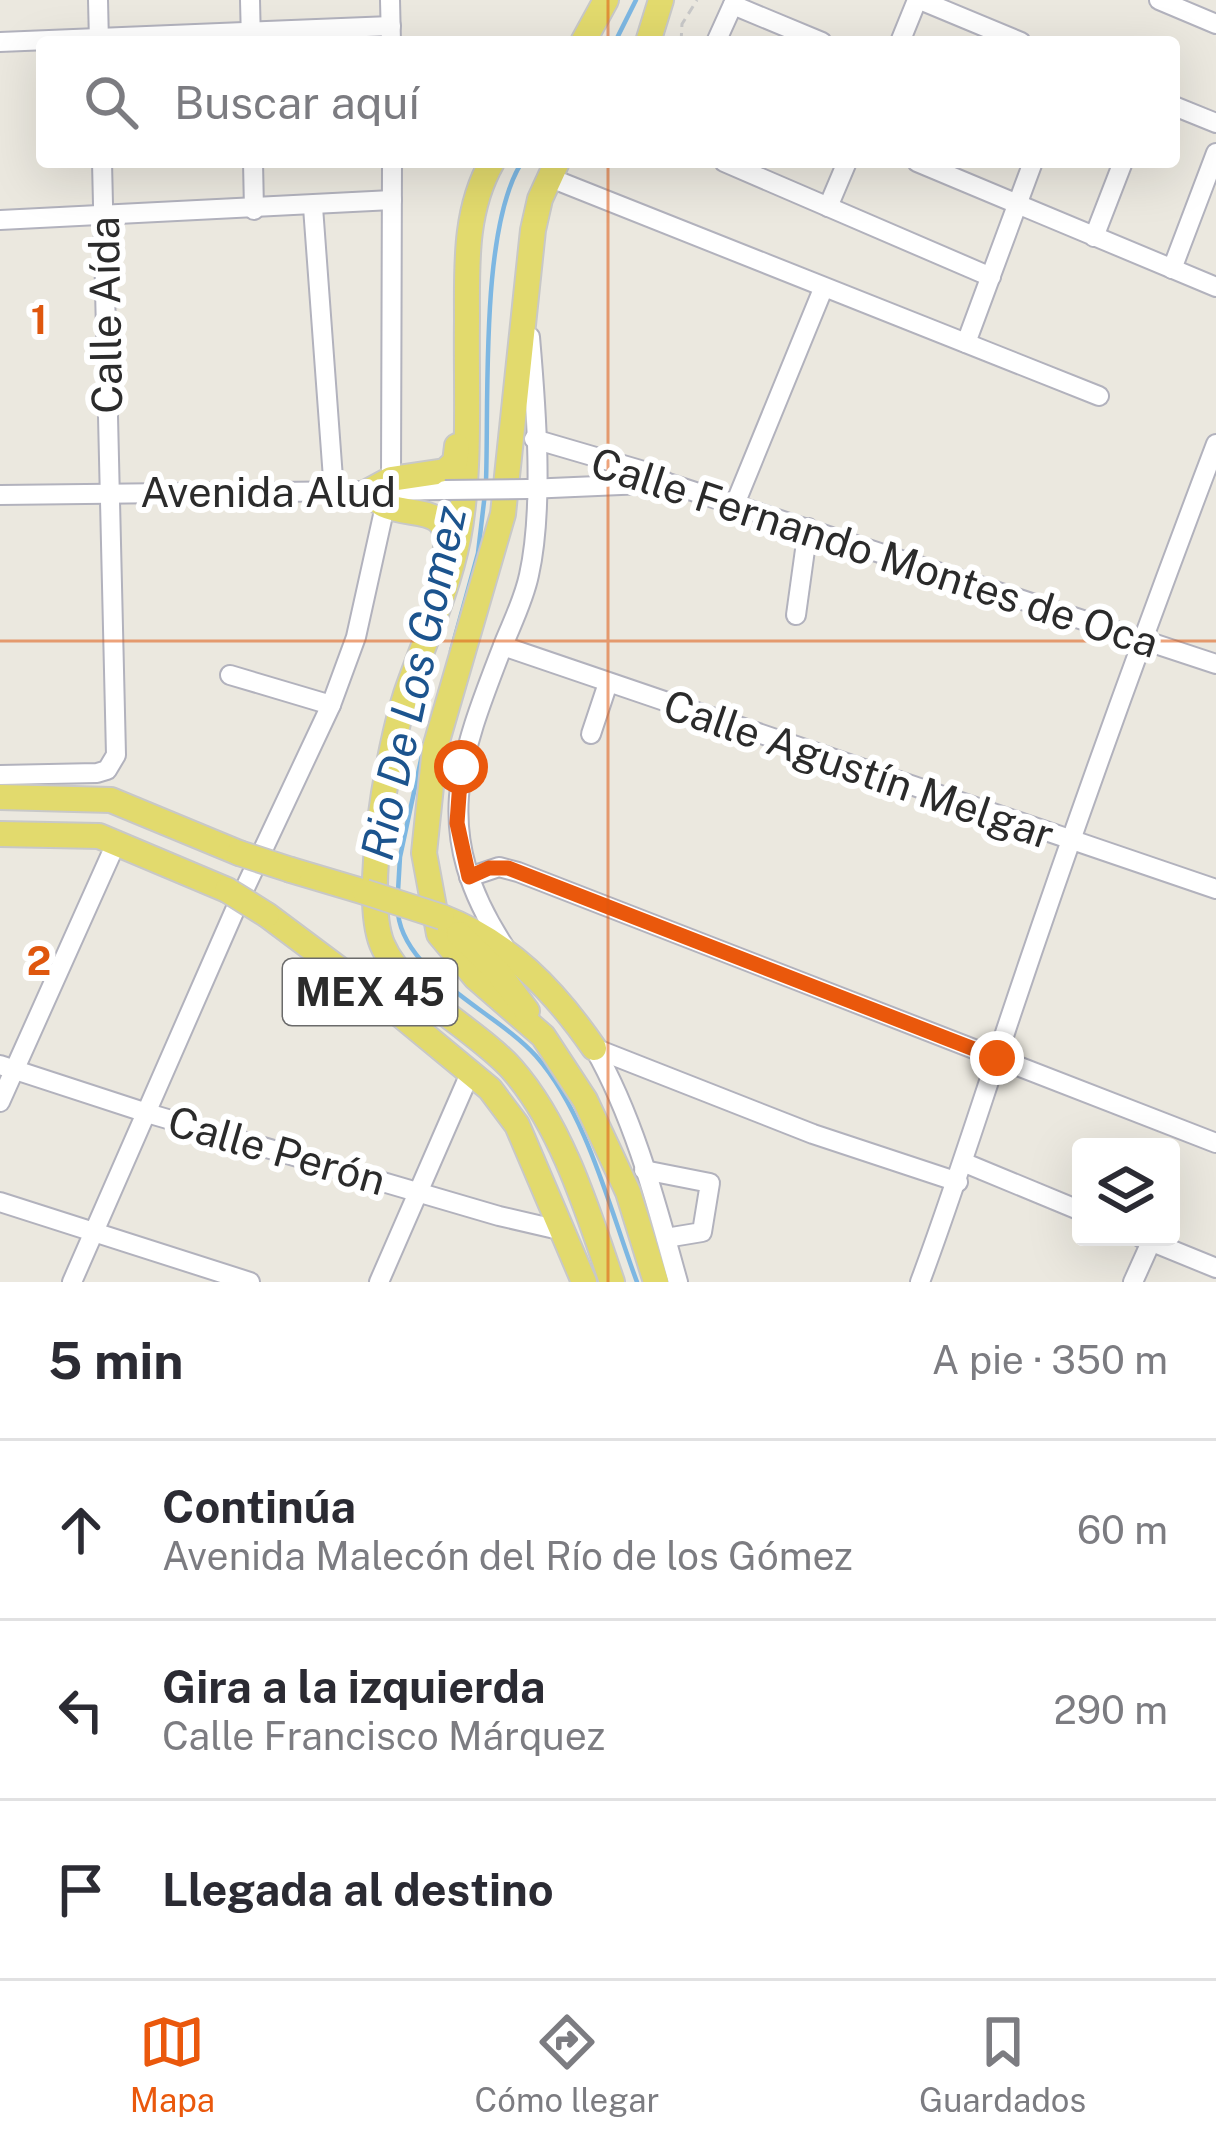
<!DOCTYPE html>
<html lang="es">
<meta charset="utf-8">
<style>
:root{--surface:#fff;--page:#f2f2f3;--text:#2b2b33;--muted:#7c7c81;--line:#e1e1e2;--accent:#ea580c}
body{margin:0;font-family:"Public Sans",sans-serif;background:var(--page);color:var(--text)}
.controls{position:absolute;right:36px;bottom:36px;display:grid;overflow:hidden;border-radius:12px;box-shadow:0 12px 48px #0002}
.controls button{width:108px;height:108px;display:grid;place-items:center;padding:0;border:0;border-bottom:3px solid var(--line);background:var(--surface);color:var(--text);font:60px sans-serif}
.stop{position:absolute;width:36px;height:36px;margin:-27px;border:9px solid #ea580c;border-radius:50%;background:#fff}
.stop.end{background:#ea580c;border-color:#fff;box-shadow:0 3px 12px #0008}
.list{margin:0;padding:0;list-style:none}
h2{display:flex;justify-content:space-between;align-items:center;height:156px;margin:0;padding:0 48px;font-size:51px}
h2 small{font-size:39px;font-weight:400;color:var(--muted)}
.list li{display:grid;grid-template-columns:78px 1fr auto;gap:36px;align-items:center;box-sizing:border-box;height:180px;padding:0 48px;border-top:3px solid var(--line)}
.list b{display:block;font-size:45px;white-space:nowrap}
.list p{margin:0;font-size:39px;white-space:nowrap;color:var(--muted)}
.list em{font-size:39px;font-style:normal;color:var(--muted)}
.icon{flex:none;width:66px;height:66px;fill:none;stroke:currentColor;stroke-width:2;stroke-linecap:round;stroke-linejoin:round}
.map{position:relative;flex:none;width:1216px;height:1282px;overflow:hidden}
.search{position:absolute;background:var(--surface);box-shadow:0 12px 48px #0002;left:36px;right:36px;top:36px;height:132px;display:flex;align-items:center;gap:30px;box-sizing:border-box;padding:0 42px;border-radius:12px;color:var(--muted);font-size:45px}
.sheet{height:696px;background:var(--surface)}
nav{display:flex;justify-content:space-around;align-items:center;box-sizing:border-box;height:168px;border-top:3px solid var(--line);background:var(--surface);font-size:33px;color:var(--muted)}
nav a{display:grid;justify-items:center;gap:6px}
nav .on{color:var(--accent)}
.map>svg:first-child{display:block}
</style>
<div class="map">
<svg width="1216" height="1282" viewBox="0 0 1216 1282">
<rect width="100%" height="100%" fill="#ebe8df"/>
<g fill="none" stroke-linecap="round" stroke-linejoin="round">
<g stroke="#7db7e2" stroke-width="4.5">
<polyline points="615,42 636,0"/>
<path d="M486,481C489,400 480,227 522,162"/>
<polyline points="451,651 478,553 485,493"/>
<polyline points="398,891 400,857 422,755"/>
<path d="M398,914C406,976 497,1012 536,1056C587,1114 610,1210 637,1282"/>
</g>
<defs>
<g id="minor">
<polyline points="98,0 99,42"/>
<polyline points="250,0 251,42"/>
<polyline points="390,0 391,42"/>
<polyline points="920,0 1021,42"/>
<polyline points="1159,0 1216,24"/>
<polyline points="733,5 822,42"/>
<polyline points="0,42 391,26"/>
<polyline points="716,42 735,0"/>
<polyline points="900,42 917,0"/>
<polyline points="1174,106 1216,123"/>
<polyline points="253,162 254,210"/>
<polyline points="724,162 991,277"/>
<polyline points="917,162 1216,287"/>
<polyline points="548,177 1099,396"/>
<polyline points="313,207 334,492"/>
<polyline points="828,207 847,162"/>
<polyline points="0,220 392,200"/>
<polyline points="1094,237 1123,162"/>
<polyline points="1172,269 1216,153"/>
<polyline points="966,343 1033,162"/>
<polyline points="534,439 647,472 668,483 1216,664"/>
<polyline points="528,489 667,483"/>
<polyline points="0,495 445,490"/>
<polyline points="735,504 823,289"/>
<polyline points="796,615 808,528"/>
<polyline points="503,646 1216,889"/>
<polyline points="230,675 331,705"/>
<polyline points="591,734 608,683"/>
<polyline points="0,775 97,773 107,770 116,755 102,162"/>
<polyline points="469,877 499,867 518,872 1216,1143"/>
<path d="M504,946C430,832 458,761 504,643C513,621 524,599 529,575C544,508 536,406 530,337"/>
<polyline points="594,1048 813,1134 958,1182"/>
<path d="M594,1048C635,1120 656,1203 678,1282"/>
<polyline points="0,1065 147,1113 499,1216 555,1229"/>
<polyline points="0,1102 117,841"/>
<polyline points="965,1163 1081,1211"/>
<polyline points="644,1170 710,1183 702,1232 666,1238"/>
<polyline points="0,1202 250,1282"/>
<polyline points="1140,1237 1216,1268"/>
<polyline points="72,1282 238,903 331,705 356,637 391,479 392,162"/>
<polyline points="379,1282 471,1071"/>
<path d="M920,1282C948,1207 972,1133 997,1057C1065,851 1139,647 1216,444"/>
<polyline points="1133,1282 1151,1242"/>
</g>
<g id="major">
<polyline points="583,42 606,0"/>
<polyline points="648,42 661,0"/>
<path d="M492,162C464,211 467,267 467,321C466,390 471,472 458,539C447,593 424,642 406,694C389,746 362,894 382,944C403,994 476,1029 512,1069C562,1126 588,1212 612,1282"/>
<polyline points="557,162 540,199 533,230 503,514 435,748 424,853 439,934 476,978 543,1036 585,1100 628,1192 656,1282"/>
<path d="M445,556C453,502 415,519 384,505C378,502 373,496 367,492L391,479L445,471L455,462L457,446"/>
<polyline points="0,797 111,800 239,853"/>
<polyline points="0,834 99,836 227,890"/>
<polyline points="291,870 365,892"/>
<polyline points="267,915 398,1013 490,1089 517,1125 584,1282"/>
<path d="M442,917C509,943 554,990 594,1048"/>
<polyline points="459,934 498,972 527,1011"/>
</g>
</defs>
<use href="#minor" stroke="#b2b2bd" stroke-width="22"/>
<use href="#major" stroke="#c8c8c8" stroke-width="28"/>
<polyline stroke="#c8c8c8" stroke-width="3" stroke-dasharray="9 6" stroke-linecap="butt" points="681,42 682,24 697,0"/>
<use href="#minor" stroke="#fff" stroke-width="18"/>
<use href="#major" stroke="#e2da6d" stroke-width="24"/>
<defs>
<polyline id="minor-bridge" points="445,490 528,489"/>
<g id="major-bridge">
<polyline points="239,853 291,870"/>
<polyline points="227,890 267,915"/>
<polyline points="365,892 442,917"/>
</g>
</defs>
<use href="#minor-bridge" stroke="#b2b2bd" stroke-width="22" stroke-linecap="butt"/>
<use href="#major-bridge" stroke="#c8c8c8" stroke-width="28" stroke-linecap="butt"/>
<use href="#minor-bridge" stroke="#fff" stroke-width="18"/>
<use href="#major-bridge" stroke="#e2da6d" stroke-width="24"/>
</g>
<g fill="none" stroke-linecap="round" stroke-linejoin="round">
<polyline stroke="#ea580c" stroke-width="15" points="461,767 457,823 469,877 489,868 508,868 997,1058"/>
</g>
<path fill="none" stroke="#df570e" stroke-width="3" stroke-opacity="0.55" d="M608,0V42M608,162V1282M0,641H1216"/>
<g text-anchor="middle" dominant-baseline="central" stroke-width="12" stroke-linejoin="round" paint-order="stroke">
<rect fill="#fff" stroke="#6b6b6b" stroke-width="3" x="283" y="959" width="174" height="66" rx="9"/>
<g font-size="39" font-weight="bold" fill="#2b2b2b">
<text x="370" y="992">MEX 45</text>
</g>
<g font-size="42" fill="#2b2b2b" stroke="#fff">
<text transform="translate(105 315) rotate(-91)">Calle Aída</text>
<text x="268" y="491">Avenida Alud</text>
<text transform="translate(875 552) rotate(18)">Calle Fernando Montes de Oca</text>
<text transform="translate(859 769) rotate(19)">Calle Agustín Melgar</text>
<text transform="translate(277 1150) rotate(16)">Calle Perón</text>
</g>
<g font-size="45" font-style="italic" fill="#1c548e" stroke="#fff">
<text transform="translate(413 683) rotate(-78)">Rio De Los Gomez</text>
</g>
</g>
<g font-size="39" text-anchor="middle" font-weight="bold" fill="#df570e" stroke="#fff" stroke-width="12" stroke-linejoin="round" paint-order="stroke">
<text x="39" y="334">1</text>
<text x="39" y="975">2</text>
</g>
</svg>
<div class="controls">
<button><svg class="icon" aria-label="layers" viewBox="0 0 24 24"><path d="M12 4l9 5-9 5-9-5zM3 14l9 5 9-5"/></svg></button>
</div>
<div class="stop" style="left:461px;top:767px"></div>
<div class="stop end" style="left:997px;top:1058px"></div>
<div class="search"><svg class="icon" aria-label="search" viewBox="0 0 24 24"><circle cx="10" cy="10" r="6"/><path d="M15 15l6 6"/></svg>Buscar aquí</div>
</div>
<section class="sheet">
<h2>5 min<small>A pie · 350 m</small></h2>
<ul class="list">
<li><svg class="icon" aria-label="ahead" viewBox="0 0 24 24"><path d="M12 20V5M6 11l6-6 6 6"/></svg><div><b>Continúa</b><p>Avenida Malecón del Río de los Gómez</p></div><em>60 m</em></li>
<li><svg class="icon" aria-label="left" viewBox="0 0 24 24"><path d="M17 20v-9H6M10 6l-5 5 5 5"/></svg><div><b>Gira a la izquierda</b><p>Calle Francisco Márquez</p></div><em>290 m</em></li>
<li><svg class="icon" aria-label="arrive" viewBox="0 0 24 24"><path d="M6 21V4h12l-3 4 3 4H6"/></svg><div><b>Llegada al destino</b></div></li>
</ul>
</section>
<nav>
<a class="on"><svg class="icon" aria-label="map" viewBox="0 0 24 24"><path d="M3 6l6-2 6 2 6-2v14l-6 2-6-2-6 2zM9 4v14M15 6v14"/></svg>Mapa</a>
<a><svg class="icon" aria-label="directions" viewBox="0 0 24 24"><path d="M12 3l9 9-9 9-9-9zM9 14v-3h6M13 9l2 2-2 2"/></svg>Cómo llegar</a>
<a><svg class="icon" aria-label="saved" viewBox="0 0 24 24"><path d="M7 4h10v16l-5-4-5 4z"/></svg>Guardados</a>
</nav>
